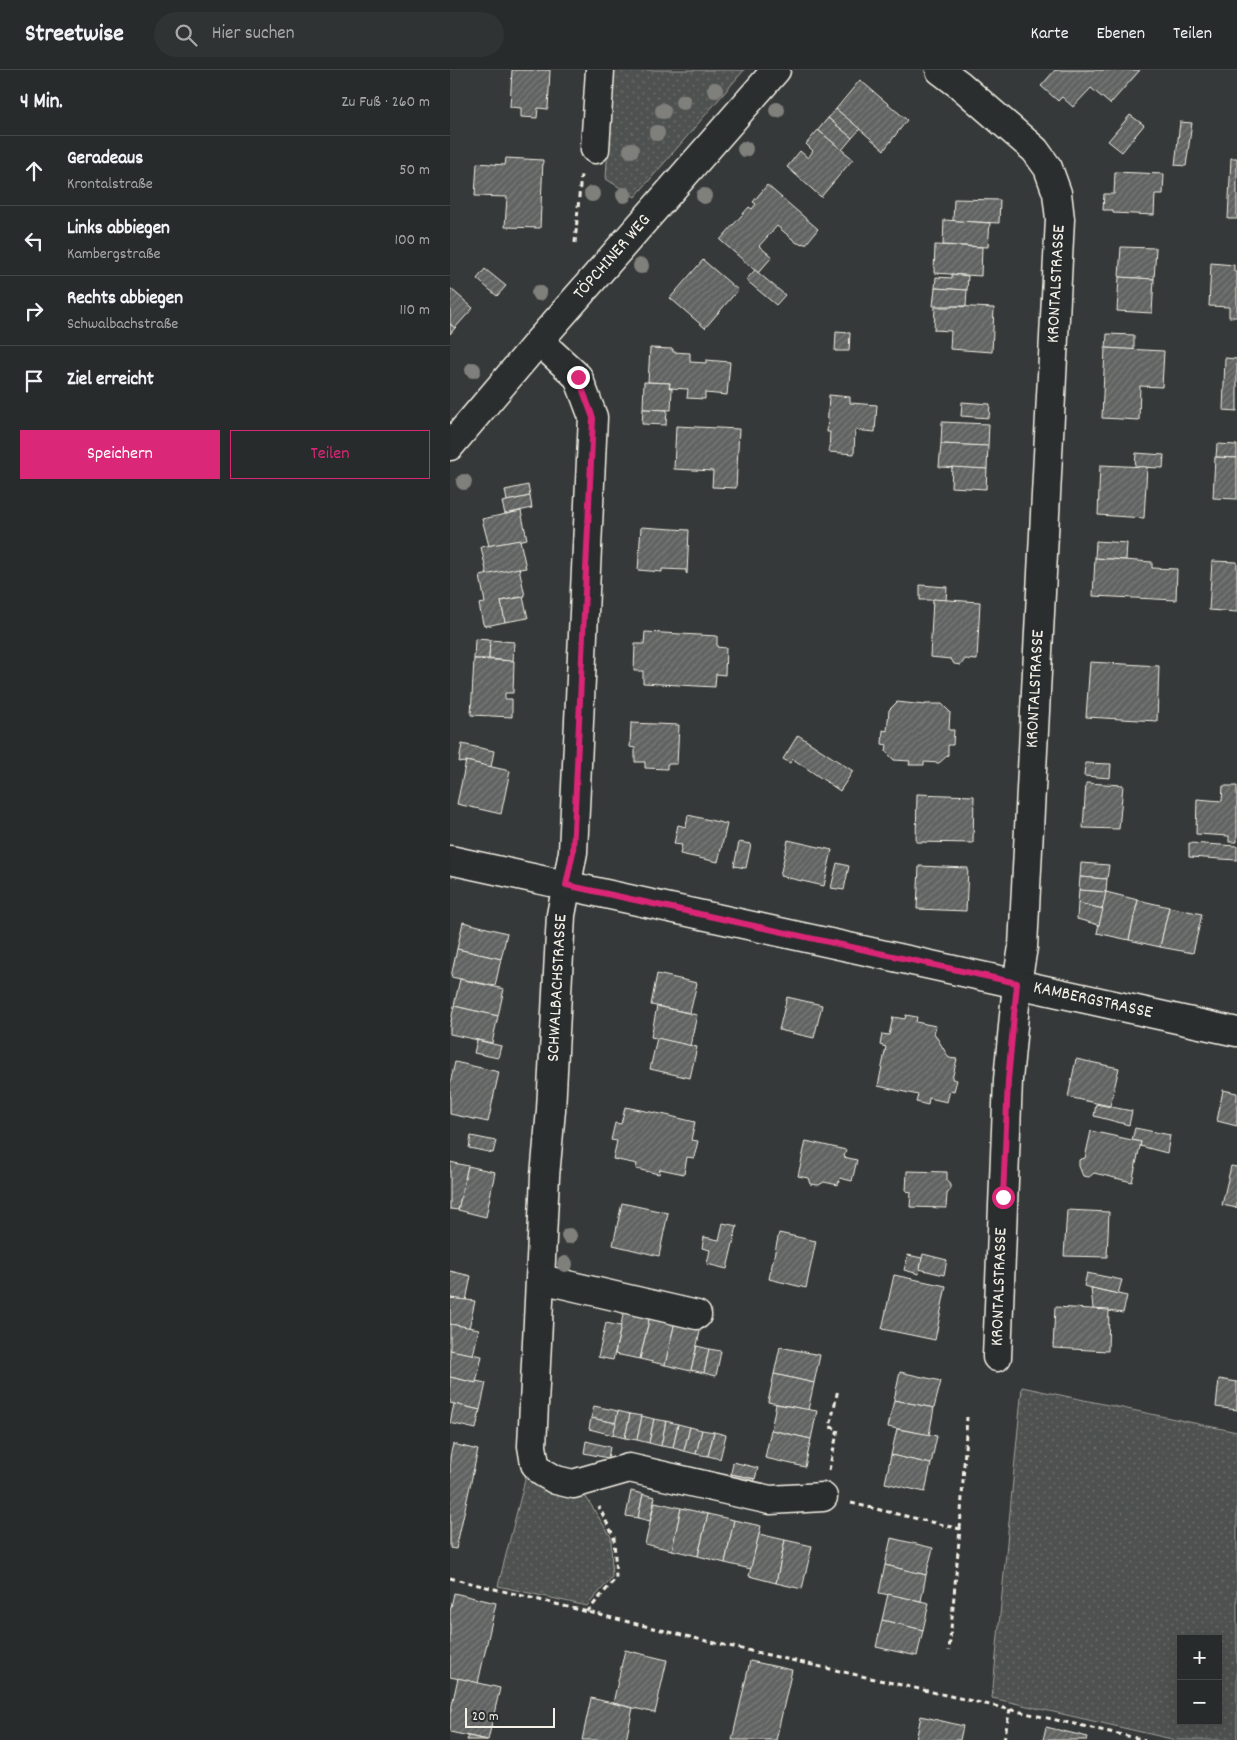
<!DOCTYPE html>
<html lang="de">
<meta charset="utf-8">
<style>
:root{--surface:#282b2b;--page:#303333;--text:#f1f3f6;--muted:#a5a7a9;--line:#444747;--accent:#db2777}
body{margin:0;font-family:Dekko,sans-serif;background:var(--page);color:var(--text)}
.controls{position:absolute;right:15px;bottom:15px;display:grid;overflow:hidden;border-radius:0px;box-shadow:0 5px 20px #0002}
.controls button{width:45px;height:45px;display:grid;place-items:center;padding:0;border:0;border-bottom:1px solid var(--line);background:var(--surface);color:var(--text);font:25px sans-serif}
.scale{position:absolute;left:15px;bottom:12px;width:90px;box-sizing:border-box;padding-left:5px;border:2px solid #f4f1e8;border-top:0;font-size:14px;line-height:18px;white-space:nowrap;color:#f4f1e8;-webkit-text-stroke:4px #2a2d2e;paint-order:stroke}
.stop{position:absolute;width:15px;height:15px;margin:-11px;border:4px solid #db2777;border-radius:50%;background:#fff}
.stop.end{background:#db2777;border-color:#fff;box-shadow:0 1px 5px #0008}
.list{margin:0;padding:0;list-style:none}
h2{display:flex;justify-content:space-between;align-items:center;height:65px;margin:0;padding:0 20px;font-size:21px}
h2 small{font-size:16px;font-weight:400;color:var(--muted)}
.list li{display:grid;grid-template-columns:32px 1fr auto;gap:15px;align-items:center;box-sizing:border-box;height:70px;padding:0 20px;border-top:1px solid var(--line)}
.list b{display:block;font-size:19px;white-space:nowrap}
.list p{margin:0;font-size:16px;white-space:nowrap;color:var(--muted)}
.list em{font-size:16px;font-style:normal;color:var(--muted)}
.actions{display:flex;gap:10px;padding:15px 20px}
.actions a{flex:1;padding:11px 0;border:1px solid var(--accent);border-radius:0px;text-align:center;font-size:18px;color:var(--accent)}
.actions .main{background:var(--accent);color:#fff}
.icon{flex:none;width:28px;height:28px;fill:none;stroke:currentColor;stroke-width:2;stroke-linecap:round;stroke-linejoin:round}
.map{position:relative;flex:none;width:787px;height:1670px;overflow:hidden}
header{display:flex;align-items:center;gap:30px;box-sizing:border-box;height:70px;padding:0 25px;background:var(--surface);border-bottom:1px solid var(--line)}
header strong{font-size:24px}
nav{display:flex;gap:28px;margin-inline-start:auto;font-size:18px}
.search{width:350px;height:45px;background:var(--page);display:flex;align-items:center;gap:12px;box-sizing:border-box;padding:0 18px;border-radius:28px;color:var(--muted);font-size:19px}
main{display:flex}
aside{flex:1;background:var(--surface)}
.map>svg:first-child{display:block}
</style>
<header>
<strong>Streetwise</strong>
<div class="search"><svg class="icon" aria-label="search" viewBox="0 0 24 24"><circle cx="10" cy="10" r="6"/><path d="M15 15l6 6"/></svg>Hier suchen</div>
<nav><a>Karte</a><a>Ebenen</a><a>Teilen</a></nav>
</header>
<main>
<aside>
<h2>4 Min.<small>Zu Fuß · 260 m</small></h2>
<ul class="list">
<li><svg class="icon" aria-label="ahead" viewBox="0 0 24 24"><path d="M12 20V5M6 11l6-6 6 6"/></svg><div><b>Geradeaus</b><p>Krontalstraße</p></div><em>50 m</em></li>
<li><svg class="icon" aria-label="left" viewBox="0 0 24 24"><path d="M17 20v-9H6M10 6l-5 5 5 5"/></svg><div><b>Links abbiegen</b><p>Kambergstraße</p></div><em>100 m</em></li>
<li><svg class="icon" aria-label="right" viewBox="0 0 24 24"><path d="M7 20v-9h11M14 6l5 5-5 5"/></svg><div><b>Rechts abbiegen</b><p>Schwalbachstraße</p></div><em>110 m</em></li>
<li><svg class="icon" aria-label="arrive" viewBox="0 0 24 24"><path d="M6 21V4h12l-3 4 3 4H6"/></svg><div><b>Ziel erreicht</b></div></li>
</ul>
<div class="actions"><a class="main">Speichern</a><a>Teilen</a></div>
</aside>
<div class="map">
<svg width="787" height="1670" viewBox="0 0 787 1670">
<defs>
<pattern id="grass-dots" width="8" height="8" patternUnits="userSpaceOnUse" patternTransform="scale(1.25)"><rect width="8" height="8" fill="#4e514f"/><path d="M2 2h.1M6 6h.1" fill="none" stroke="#686a68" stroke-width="1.8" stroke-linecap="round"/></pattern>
<pattern id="building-hatch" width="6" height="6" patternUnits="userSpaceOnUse" patternTransform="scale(1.25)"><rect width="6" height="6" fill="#616362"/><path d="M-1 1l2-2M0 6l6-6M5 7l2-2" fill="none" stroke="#787a78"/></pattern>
</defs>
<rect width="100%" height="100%" fill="#363939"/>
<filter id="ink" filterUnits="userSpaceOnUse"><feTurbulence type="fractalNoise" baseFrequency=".02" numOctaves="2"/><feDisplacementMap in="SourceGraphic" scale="10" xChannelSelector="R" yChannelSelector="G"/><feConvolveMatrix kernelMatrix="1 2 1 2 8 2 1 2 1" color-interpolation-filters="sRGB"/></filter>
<g filter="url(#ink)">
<g fill="url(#grass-dots)" stroke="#a1a19c" fill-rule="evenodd">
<polygon points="162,0 294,0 185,127 156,109"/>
<path d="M572,1317L787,1362V1670H726L542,1628ZM731,1569H768V1651H731Z"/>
<polygon points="77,1402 97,1417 136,1427 161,1467 162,1507 137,1536 48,1516"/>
</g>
<g fill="url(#building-hatch)" stroke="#f4f1e8">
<polygon points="62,0 100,0 98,39 88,38 87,48 71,47 71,38 60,37"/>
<polygon points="605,0 690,0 660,34 641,18 623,37 612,27 608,31 591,16"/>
<polygon points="410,10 457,50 434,80 386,39"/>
<polygon points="386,39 410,59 402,68 378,48"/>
<polygon points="680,45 694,55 672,82 658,71"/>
<polygon points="378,48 402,68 392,80 368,60"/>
<polygon points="730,52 742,53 736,96 725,95"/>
<polygon points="368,60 403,89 371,127 337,97 350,81 358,88 363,81 356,74"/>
<polygon points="56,88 93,90 90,158 55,157 57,127 25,126 27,93 55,95"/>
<polygon points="781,88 787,88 787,149 778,149"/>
<polygon points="665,102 714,104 713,124 705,124 704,145 663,143 663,140 653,140 654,124 664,124"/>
<polygon points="317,115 368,159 356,174 347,173 327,156 309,176 322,187 308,203 270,170 299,137 302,139 306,134 303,132"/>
<polygon points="504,129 550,130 549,153 503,151"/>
<polygon points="494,150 540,153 538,177 493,175"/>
<polygon points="485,175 532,177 531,206 484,203"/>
<polygon points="671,177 706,178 704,209 669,207"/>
<polygon points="253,190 288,220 255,258 220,228"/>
<polygon points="761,193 784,195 784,202 787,202 787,247 779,247 779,237 759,236"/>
<polygon points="35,199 56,216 47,226 27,209"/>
<polygon points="305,200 335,225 326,235 296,210"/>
<polygon points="502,204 518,206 517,220 485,218 486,207 502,208"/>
<polygon points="669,207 704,209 702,243 667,241"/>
<polygon points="0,218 23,238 5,258 0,254"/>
<polygon points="485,218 517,220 516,236 483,236"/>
<polygon points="502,236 544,238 542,282 500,279 501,261 484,260 485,237 502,237"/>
<polygon points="0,254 5,258 0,264"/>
<polygon points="386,262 400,263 399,281 385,281"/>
<polygon points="657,264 684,265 684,280 656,278"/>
<polygon points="200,278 223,279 223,282 240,283 240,292 256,293 256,290 280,292 277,325 255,323 255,329 237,328 238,319 219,318 220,313 198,312"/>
<polygon points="655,278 714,281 712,317 690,316 689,350 652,348"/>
<polygon points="775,288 787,289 787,341 773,340"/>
<polygon points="194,312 220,313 219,318 222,318 221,340 193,339"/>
<polygon points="379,325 400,327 400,333 427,335 425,362 405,360 404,384 379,382 380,362 377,362"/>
<polygon points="512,332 540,334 539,348 511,346"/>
<polygon points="193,339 217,340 216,355 192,354"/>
<polygon points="492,352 539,354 538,376 491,374"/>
<polygon points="226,356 289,359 286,418 262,417 263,401 224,399"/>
<polygon points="491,374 538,376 537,399 489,397"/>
<polygon points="767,374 787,375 787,388 766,387"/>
<polygon points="686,383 714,385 713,398 685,397"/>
<polygon points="765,387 787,388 787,429 763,428"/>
<polygon points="650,395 697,397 694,448 648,445"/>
<polygon points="502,397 537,399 536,419 501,417"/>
<polygon points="78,415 80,426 57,431 55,420"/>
<polygon points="80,426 82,438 55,444 52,432"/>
<polygon points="71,441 77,469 39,476 32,449"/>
<polygon points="191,457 239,460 237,504 236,503 236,500 212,499 212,502 188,500"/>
<polygon points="70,470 76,498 37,505 31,477"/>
<polygon points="646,471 677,473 676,490 645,488"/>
<polygon points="645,488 702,492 702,498 727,499 726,530 643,526"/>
<polygon points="762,491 787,492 787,542 759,540"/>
<polygon points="69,498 75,526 51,531 55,552 36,556 33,554 29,534 35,533 30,506"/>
<polygon points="470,515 497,517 496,530 470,530"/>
<polygon points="73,527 78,548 55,552 51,531"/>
<polygon points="483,529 530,532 527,590 515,589 511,595 504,594 501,589 480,587"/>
<polygon points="195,562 267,566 267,577 276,578 275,605 266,604 265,617 193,613 193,601 184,601 185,574 194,574"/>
<polygon points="25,569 40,570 39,589 24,589"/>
<polygon points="40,570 64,572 63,591 39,589"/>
<polygon points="24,589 64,591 63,623 55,623 55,629 62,629 62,647 21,645"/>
<polygon points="640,592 709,596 707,651 636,647"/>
<polygon points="447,632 475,635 475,634 492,634 500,642 499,660 504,660 503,675 498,675 498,685 489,693 474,692 474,695 459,695 460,691 444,690 436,682 437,675 432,674 433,660 437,661 439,640"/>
<polygon points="181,653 229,655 227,694 217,694 217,699 195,698 195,692 185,692 185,678 180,677"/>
<polygon points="348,665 403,701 390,721 343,689 340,693 333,689"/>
<polygon points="12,674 44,681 41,697 16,691 16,693 9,692"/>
<polygon points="16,691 60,701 51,744 7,734"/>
<polygon points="635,693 661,694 660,708 634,706"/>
<polygon points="636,713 673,715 669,759 633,758"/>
<polygon points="773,716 787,716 787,772 779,772 779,766 746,764 747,729 772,731"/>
<polygon points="467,724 524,726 523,773 466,772"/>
<polygon points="238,745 277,754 268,792 230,784 232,775 224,774 228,755 236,757"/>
<polygon points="338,770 382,780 374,816 330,806"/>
<polygon points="289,772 301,774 296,798 284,796"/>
<polygon points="739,773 787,776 787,790 739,787"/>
<polygon points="387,793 399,796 394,820 381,818"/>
<polygon points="631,793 659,795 657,809 630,807"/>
<polygon points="469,796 518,798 516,841 467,839"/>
<polygon points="630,807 657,809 656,822 629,820"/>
<polygon points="629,820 656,822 653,839 628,833"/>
<polygon points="656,822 688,830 679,870 647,863"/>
<polygon points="688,830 719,837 710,877 679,870"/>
<polygon points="628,833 653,839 649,855 627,849"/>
<polygon points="719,837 752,844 743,883 710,877"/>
<polygon points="13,852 57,863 51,889 7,879"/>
<polygon points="7,879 51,889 45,916 1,907"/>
<polygon points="207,904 247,913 240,943 201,935"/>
<polygon points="10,909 54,919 48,946 4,936"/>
<polygon points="337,927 372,935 364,968 329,960"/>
<polygon points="4,936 48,946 42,973 0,964 0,956"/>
<polygon points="207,936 247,945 240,976 201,967"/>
<polygon points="456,945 467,947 466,952 486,956 484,963 499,988 507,989 502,1009 507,1010 504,1021 500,1020 497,1032 479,1028 478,1035 466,1032 468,1025 428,1016 436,977 430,975 432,964 439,965 443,947 455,949"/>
<polygon points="207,968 247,977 240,1008 200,999"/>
<polygon points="27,970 51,976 48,988 24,983"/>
<polygon points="626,989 669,998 660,1036 618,1027"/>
<polygon points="5,992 49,1002 38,1052 0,1044 0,1014"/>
<polygon points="773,1020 787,1023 787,1056 767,1051"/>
<polygon points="646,1034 682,1041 679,1055 644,1046"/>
<polygon points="175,1037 216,1045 245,1052 241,1070 248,1071 244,1088 237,1087 234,1104 210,1099 209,1104 186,1099 187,1094 163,1089 167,1071 161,1070 165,1053 171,1054"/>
<polygon points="685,1058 720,1065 717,1083 690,1076 691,1072 682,1070"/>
<polygon points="641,1061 691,1072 682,1112 644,1103 639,1107 633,1106 629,1096 629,1090 635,1088"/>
<polygon points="21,1066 46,1071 43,1083 19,1078"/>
<polygon points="356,1071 396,1080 394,1087 407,1090 402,1111 390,1108 388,1115 374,1112 369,1115 360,1114 358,1108 348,1106"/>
<polygon points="0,1092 18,1096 8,1140 0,1139"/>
<polygon points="18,1096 45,1102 36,1147 8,1140"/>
<polygon points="781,1096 787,1097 787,1138 772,1135"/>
<polygon points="457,1101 497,1102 497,1111 500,1115 500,1120 497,1124 496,1138 460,1137 461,1122 456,1121"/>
<polygon points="172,1133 218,1143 209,1186 163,1175"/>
<polygon points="617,1140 659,1142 657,1187 614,1186"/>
<polygon points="273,1153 287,1156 277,1199 257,1194 260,1180 252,1178 254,1167 269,1170"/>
<polygon points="329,1163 366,1171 356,1218 319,1209"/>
<polygon points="473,1184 497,1190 494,1205 469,1199"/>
<polygon points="458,1185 472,1188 469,1204 454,1200"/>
<polygon points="0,1201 21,1206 16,1231 0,1228"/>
<polygon points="637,1203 672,1210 668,1224 634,1216"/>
<polygon points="444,1205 496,1216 485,1270 432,1259"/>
<polygon points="641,1218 677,1226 673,1243 643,1239"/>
<polygon points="0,1228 25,1231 19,1258 0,1254"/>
<polygon points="605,1237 659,1240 658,1281 603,1278"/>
<polygon points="174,1240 200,1246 190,1289 165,1284"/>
<polygon points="200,1246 225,1252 215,1295 190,1289"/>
<polygon points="225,1252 251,1257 241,1301 215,1295"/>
<polygon points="156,1253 171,1256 163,1290 148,1287"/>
<polygon points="0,1254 29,1259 23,1285 0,1280"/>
<polygon points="247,1276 259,1279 254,1303 241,1300"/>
<polygon points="330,1277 370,1285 364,1313 324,1304"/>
<polygon points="259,1279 271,1281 266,1306 254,1303"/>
<polygon points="0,1280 32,1286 26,1313 0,1307"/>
<polygon points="450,1302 491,1311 484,1338 444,1330"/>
<polygon points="324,1304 364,1313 358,1340 318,1332"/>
<polygon points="0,1307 26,1313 26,1311 36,1313 30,1340 0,1333"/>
<polygon points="769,1309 787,1312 787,1340 766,1337"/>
<polygon points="444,1330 484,1338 479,1365 438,1357"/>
<polygon points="4,1334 30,1340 26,1359 0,1353"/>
<polygon points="326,1334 367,1341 361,1369 321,1360"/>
<polygon points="144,1336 168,1341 166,1353 141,1348"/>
<polygon points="168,1341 180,1344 175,1368 163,1365"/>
<polygon points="180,1344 192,1346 187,1370 175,1368"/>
<polygon points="192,1346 204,1349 199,1373 187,1370"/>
<polygon points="141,1348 166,1353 163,1365 139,1359"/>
<polygon points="204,1349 216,1351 211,1376 199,1373"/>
<polygon points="216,1351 228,1354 223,1378 211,1376"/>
<polygon points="228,1354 240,1357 234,1381 223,1378"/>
<polygon points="240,1357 252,1360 246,1384 234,1381"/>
<polygon points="447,1359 487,1366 481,1394 441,1385"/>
<polygon points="252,1360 264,1362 258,1386 246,1384"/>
<polygon points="321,1360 361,1369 355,1397 315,1388"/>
<polygon points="264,1362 276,1365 270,1389 258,1386"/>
<polygon points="136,1371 160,1377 158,1388 134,1383"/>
<polygon points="3,1374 28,1380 6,1479 0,1478 0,1387"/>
<polygon points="441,1385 481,1394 475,1422 435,1413"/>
<polygon points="283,1392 308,1398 305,1409 281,1404"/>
<polygon points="281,1404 305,1409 303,1421 278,1416"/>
<polygon points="181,1421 193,1424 188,1448 176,1446"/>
<polygon points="193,1424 205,1427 200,1451 188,1448"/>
<polygon points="205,1432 231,1438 222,1480 195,1474"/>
<polygon points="231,1438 258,1444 248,1486 222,1480"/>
<polygon points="258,1444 284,1450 275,1493 248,1486"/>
<polygon points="284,1450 311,1456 301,1499 275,1493"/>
<polygon points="309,1464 335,1470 326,1513 299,1506"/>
<polygon points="441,1468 483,1478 476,1505 435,1495"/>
<polygon points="335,1470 362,1476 352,1519 326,1513"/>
<polygon points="435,1495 476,1505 471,1531 429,1523"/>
<polygon points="4,1523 46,1533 28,1613 0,1607 0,1542"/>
<polygon points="438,1524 479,1533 473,1560 432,1550"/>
<polygon points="432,1550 473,1560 467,1586 426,1577"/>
<polygon points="175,1580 217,1590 205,1643 163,1633"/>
<polygon points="300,1591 342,1600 326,1670 282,1670"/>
<polygon points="8,1608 50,1618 38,1670 0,1662 0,1644"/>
<polygon points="141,1628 183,1638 176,1670 132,1670"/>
<polygon points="471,1646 513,1656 510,1670 466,1670"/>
<polygon points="596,1657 638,1667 637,1670 593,1670"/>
<polygon points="18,1666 37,1670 17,1670"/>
</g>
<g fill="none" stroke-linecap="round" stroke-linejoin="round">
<defs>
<g id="minor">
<polyline points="490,0 510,15 585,80 598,98 607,123 610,149 573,877 567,913 558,1010 547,1287"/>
<polyline points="145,79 150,0"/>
<polyline points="89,271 128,307 143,347 123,782 111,845 101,1040 95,1106 82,1376 85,1394 92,1402 106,1410 123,1414 179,1398 320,1430 373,1427"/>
<path id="s1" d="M0,376L89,271L326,0"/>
<path id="s2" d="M0,790L787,962"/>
<polyline points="91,1209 247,1245"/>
</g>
</defs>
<use href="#minor" stroke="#f4f1e8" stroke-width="31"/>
<g stroke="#f4f1e8" stroke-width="3" stroke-dasharray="5 4" stroke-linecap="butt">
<polyline points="125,173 131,104"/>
<polyline points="379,1400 388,1359 380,1357 388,1319"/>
<polyline points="401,1433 510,1459 499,1581"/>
<polyline points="510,1459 517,1347"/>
<polyline points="0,1508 252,1570 695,1670"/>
<polyline points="137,1542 166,1508 164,1467 149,1437"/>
<polyline points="554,1670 560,1639"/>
</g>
<use href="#minor" stroke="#2a2d2e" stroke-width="28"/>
</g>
<g fill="#7f7f7c">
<circle cx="265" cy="20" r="8"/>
<circle cx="233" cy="32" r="8"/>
<circle cx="327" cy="40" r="8"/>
<circle cx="213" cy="41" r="8"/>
<circle cx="207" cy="63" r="8"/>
<circle cx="295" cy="79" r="8"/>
<circle cx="181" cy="80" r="8"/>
<circle cx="142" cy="124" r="8"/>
<circle cx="174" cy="125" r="8"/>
<circle cx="254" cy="126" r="8"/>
<circle cx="191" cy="196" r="8"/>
<circle cx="89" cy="223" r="8"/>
<circle cx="23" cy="300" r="8"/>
<circle cx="14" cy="412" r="8"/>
<circle cx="119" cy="1166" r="8"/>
<circle cx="115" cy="1194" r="8"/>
</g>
</g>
<g fill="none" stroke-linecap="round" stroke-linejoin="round" filter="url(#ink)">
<polyline stroke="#db2777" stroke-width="6" points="128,307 143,348 123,782 116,815 567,913 558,1010 553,1127"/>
</g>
<g text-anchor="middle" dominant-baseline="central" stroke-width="4" stroke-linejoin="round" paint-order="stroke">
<g font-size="18" fill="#f4f1e8" stroke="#2a2d2e">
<text stroke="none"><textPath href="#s1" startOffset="249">TÖPCHINER WEG</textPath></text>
<text transform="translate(607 214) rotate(-87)">KRONTALSTRASSE</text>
<text transform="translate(586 619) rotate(-87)">KRONTALSTRASSE</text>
<text transform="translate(108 918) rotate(-87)">SCHWALBACHSTRASSE</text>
<text stroke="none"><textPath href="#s2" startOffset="658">KAMBERGSTRASSE</textPath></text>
<text transform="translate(550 1217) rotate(-88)">KRONTALSTRASSE</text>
</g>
</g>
</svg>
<div class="controls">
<button>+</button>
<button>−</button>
</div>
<div class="scale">20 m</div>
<div class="stop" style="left:553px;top:1127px"></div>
<div class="stop end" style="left:128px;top:307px"></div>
</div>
</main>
